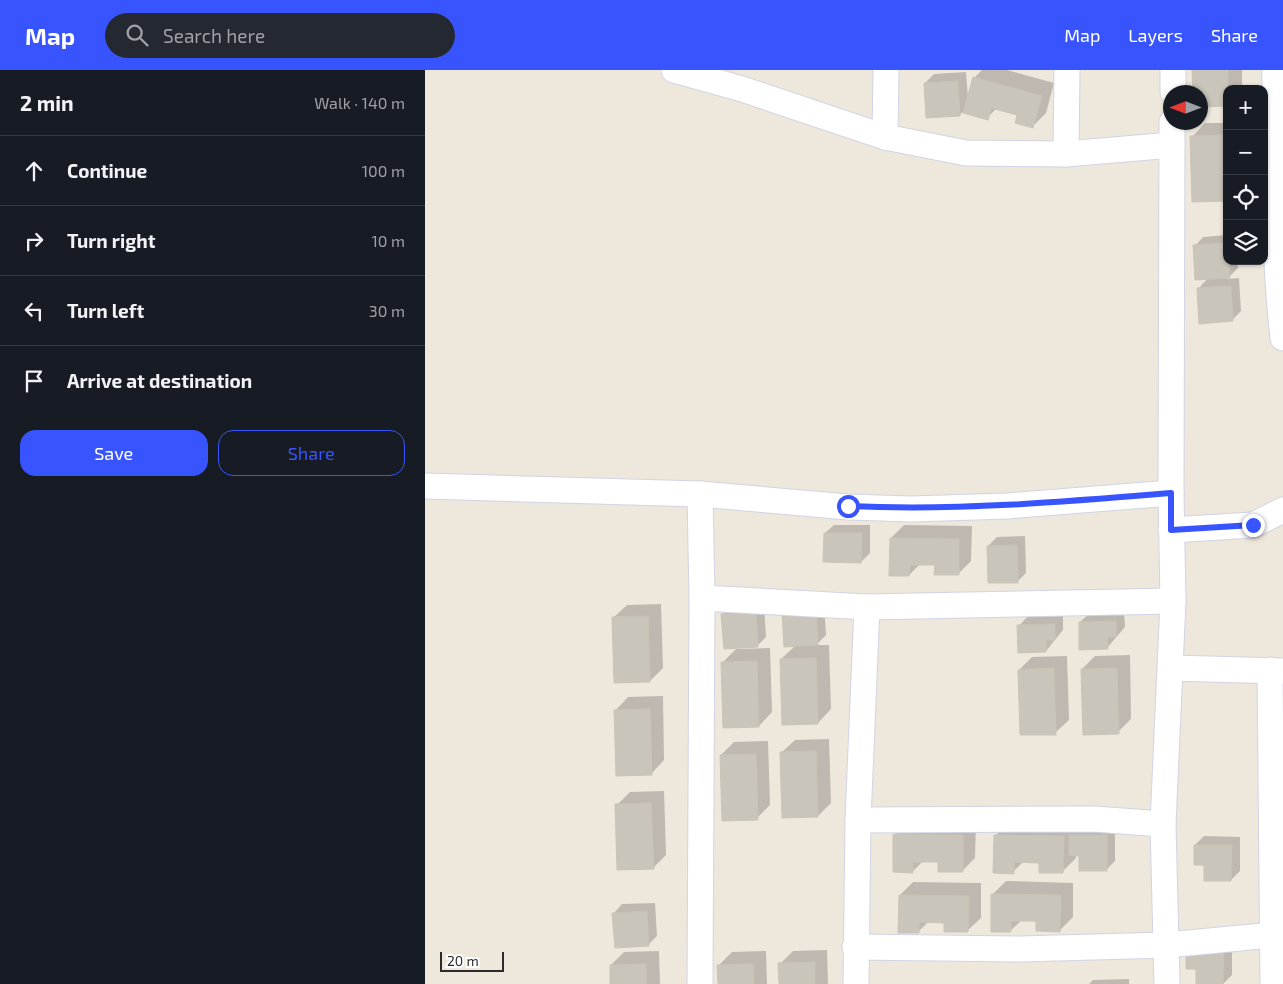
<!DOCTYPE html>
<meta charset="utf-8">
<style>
:root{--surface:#171b24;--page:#242831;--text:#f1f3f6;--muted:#9ea1a6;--line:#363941;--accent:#3854ff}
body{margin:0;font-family:"Exo 2",sans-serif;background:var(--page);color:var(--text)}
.controls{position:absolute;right:15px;top:15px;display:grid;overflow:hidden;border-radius:10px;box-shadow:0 1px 4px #0004}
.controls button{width:45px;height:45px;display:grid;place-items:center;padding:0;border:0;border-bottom:1px solid var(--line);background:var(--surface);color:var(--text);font:25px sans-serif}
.compass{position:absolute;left:738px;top:15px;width:45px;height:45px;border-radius:50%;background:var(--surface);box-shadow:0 1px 4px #0004;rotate:270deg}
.scale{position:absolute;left:15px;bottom:12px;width:64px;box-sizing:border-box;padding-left:5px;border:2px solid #2b2b2b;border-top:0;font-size:14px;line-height:18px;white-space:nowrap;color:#2b2b2b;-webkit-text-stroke:4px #fff;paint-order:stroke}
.stop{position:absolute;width:15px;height:15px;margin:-11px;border:4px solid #3854ff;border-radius:50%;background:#fff}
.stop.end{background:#3854ff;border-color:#fff;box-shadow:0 1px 5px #0008}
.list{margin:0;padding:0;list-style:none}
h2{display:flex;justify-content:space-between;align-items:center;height:65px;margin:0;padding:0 20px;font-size:21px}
h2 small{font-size:16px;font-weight:400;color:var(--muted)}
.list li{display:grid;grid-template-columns:32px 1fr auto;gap:15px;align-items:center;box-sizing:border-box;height:70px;padding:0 20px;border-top:1px solid var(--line)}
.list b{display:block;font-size:19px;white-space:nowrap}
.list em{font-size:16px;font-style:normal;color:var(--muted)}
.actions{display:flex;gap:10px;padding:15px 20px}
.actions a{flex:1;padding:11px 0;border:1px solid var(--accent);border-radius:15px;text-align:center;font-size:18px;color:var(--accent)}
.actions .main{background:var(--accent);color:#fff}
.icon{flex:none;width:28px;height:28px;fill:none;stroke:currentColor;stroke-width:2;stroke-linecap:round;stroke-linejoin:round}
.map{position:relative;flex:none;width:858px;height:914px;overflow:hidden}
header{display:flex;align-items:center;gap:30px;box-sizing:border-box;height:70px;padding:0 25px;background:var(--accent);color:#fff}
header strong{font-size:24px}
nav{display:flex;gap:28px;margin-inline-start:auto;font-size:18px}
.search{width:350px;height:45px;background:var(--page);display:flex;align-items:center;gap:12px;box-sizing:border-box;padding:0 18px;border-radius:28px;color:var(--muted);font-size:19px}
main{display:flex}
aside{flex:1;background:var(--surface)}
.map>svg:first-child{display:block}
</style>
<header>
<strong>Map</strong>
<div class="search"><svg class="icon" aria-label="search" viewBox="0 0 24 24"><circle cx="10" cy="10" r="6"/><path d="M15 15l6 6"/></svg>Search here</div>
<nav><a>Map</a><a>Layers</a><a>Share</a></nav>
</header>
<main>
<aside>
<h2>2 min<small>Walk · 140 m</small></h2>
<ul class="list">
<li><svg class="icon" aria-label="ahead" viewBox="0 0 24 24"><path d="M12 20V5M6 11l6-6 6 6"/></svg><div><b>Continue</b></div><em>100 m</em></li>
<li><svg class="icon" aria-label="right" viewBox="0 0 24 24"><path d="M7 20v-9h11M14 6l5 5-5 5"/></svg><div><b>Turn right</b></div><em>10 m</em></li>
<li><svg class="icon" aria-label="left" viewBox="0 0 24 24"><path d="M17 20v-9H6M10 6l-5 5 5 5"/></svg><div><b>Turn left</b></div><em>30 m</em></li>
<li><svg class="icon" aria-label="arrive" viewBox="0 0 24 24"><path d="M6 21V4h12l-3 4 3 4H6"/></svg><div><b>Arrive at destination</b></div></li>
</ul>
<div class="actions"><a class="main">Save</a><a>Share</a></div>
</aside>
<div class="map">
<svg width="858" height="914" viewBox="0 0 858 914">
<rect width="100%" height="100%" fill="#eee7dc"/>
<g fill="#0003">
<polygon points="557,0 582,0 629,13 621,43 608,56 593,44 572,38 562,48 541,38 535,45 500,13 509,4 541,2 543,28 549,8"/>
<polygon points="768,0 817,0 817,19 802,19 802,35 776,36 776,22 769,22"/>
<polygon points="780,53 802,53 802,129 767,67"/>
<polygon points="802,165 802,191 812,191 813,198 802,209 814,208 816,241 807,250 773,219 783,208 770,176 778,167"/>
<polygon points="409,455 445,455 445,483 436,492 400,463"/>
<polygon points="479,455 547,456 546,491 533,504 511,494 495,494 484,505 466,468"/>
<polygon points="600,466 601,503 592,512 563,476 572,467"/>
<polygon points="399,532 401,565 391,575 404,575 406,639 393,653 356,589 371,575"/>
<polygon points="236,534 238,598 225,611 188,548 202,535"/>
<polygon points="339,534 341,567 332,576 298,544 306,535"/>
<polygon points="699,542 700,557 682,578 655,552 664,544"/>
<polygon points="638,546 638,560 621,581 594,556 602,547"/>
<polygon points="345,578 347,642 334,656 297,593 311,579"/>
<polygon points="705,585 706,649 693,662 657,599 670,586"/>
<polygon points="642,586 644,650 630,663 594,600 607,587"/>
<polygon points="238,626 239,690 226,704 190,641 203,627"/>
<polygon points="404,669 406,733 393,746 356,683 370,670"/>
<polygon points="343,671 345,735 332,748 296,685 309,672"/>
<polygon points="239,721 241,785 228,798 192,735 205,722"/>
<polygon points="483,752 551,753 550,788 537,801 515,791 499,790 488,801 470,765"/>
<polygon points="583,753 690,757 690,791 681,800 655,784 651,784 651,788 637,802 615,791 599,791 588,802 570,766"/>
<polygon points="779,766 815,767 815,801 806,810 780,794 770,775"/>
<polygon points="581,811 648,813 648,847 635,860 613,850 597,850 585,861 567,825"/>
<polygon points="488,812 556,813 556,848 542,861 520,851 504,851 493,862 475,825"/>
<polygon points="230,833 232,866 223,875 189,843 197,834"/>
<polygon points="807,871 807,905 798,914 772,913"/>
<polygon points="402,880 403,914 355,914 355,894 368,881"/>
<polygon points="234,881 235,914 186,914 186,895 199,882"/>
<polygon points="341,881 342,914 294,914 294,895 307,882"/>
<polygon points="704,909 704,914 664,914 668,910"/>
</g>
<g fill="#c9c5bb" stroke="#cac4b5">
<polygon points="767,0 803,0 802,36 776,37 776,22 768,22"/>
<polygon points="548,7 617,26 608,58 590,53 592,45 566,38 563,50 538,43"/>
<polygon points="533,11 535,46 501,48 499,13"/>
<polygon points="801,65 802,131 767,132 765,66"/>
<polygon points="802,173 805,208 770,210 768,175"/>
<polygon points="806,216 808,251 774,254 772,218"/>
<polygon points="399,463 437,463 436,493 398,492"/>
<polygon points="465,468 534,469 534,505 509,505 510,495 485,495 484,506 464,506"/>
<polygon points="592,475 593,513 563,513 562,476"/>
<polygon points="391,540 393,575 359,577 357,542"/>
<polygon points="331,542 333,577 299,579 296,544"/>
<polygon points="223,546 225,612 189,613 187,547"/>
<polygon points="691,551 691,567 682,567 683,579 654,580 654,552"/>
<polygon points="630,554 630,570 621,570 621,582 593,583 592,555"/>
<polygon points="391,588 393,654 357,655 355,589"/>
<polygon points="332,591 334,657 298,658 296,592"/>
<polygon points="629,598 631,665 595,665 593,600"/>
<polygon points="692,598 694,664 658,665 656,599"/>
<polygon points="225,639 227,705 191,706 189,640"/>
<polygon points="391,681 393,747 357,748 355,682"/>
<polygon points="331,684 333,750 297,751 295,685"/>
<polygon points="226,733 229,799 192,800 190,734"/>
<polygon points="468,764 538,765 538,802 513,802 513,792 488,792 488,803 468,802"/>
<polygon points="569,765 639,766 638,803 614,803 614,793 589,792 589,804 568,803"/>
<polygon points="644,765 682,765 682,801 654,801 654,786 644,785"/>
<polygon points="769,775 807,775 806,811 779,811 779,795 769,795"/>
<polygon points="566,824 636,825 635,862 611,861 611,851 586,851 586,862 566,862"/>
<polygon points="474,825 544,826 543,862 519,862 519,853 494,852 494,863 473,863"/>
<polygon points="222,841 224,876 190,878 187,843"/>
<polygon points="761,878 799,879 798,914 771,914 771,899 761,899"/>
<polygon points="390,892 390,914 354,914 353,893"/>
<polygon points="221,894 221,914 185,914 185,895"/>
<polygon points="328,894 329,914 293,914 292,895"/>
</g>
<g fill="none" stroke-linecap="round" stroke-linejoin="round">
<defs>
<g id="minor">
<polyline points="249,0 317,19 460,67 541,83 641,84 747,75"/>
<path d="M850,0C849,90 848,179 858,268"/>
<polyline points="748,22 748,0"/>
<polyline points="460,67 461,0"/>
<polyline points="641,84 642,0"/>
<polyline points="0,416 275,424 423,437 486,439 582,436 746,423"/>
<polyline points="275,424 277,528 275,914"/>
<polyline points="746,460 828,455 858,440"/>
<polyline points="277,528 442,537 748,531"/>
<polyline points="746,598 858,601"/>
<polyline points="845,600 848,914"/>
<polyline points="433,750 669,749 738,754"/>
<polyline points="430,877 596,879 742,875 858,864"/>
<polyline points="431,914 433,750 442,537"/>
<polyline points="742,914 738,754 748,531 746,423 747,52"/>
</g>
</defs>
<use href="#minor" stroke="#d1d4e5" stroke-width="27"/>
<use href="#minor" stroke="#fff" stroke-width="25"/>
</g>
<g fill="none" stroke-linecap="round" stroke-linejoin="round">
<path stroke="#3854ff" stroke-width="6" d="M423,436C532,441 638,432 746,423V460L828,455"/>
</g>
</svg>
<div class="controls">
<button>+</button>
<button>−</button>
<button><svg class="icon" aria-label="locate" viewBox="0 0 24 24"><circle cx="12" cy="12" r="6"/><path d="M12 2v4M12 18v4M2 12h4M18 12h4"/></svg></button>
<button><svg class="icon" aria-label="layers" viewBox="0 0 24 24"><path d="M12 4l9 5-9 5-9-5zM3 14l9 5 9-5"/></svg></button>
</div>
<svg class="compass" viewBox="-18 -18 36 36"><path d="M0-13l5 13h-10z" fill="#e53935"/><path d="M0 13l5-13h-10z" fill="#9ea1a6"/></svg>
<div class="scale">20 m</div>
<div class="stop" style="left:423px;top:436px"></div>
<div class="stop end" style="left:828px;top:455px"></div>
</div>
</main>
